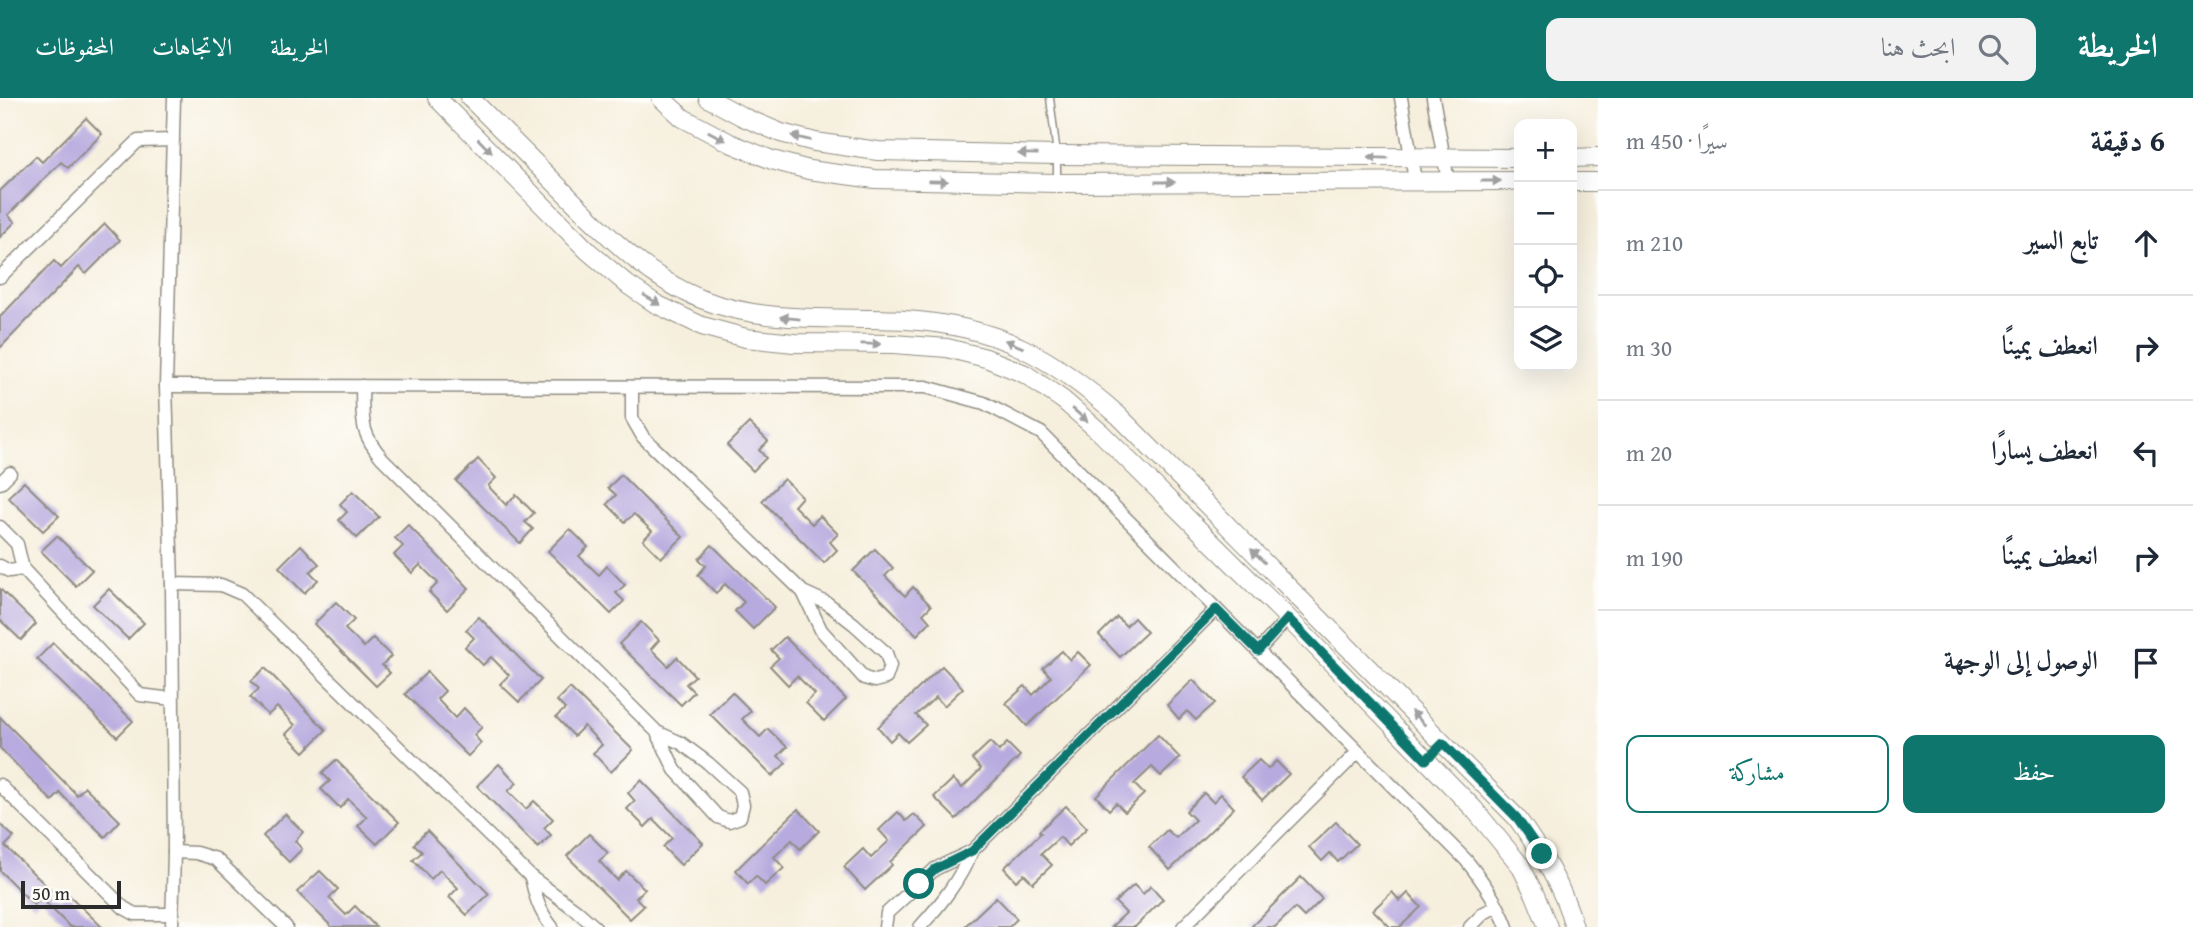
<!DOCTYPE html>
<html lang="ar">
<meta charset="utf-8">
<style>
:root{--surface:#fff;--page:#f2f2f3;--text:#1f2937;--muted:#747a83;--line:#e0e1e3;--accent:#0f766e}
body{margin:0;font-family:"Gentium Book Plus",Amiri,serif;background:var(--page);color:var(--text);direction:rtl}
.controls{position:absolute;right:21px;top:21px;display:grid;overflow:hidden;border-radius:14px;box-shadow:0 7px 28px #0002}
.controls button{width:63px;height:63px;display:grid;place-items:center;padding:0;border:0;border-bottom:2px solid var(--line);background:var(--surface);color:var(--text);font:35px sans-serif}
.scale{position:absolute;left:21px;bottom:18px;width:100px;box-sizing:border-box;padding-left:7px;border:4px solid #2b2b2b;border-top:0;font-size:19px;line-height:24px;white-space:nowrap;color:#2b2b2b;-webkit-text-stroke:5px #fdfcf7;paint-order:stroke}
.stop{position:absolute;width:21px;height:21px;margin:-16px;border:5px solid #0f766e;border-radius:50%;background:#fff}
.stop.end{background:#0f766e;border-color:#fff;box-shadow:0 2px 7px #0008}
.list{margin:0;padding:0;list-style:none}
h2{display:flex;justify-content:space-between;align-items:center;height:91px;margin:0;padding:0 28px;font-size:30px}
h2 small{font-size:23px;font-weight:400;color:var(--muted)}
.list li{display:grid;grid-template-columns:46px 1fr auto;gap:21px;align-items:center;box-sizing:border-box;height:105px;padding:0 28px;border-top:2px solid var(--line)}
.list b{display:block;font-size:26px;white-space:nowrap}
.list em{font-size:23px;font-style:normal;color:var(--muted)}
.actions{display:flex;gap:14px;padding:21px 28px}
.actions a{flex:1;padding:16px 0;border:2px solid var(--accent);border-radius:14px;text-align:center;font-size:24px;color:var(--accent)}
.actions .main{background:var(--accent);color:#fff}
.icon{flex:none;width:38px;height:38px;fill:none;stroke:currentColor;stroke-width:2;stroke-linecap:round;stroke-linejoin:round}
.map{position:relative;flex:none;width:1598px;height:829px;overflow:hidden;direction:ltr}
header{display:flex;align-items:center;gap:42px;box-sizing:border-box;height:98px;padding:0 35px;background:var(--accent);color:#fff}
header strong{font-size:33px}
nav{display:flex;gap:38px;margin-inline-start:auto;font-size:24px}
.search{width:490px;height:63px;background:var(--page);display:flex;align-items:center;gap:18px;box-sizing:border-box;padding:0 24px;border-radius:14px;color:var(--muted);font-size:26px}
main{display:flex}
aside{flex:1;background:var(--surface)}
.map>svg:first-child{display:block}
</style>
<header>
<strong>الخريطة</strong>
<div class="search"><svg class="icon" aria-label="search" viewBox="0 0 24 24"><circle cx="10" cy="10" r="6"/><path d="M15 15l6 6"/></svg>ابحث هنا</div>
<nav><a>الخريطة</a><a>الاتجاهات</a><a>المحفوظات</a></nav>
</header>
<main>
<aside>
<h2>6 دقيقة<small>سيرًا · 450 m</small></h2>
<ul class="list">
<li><svg class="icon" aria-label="ahead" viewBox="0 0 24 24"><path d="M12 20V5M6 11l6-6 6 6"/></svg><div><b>تابع السير</b></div><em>210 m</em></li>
<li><svg class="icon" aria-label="right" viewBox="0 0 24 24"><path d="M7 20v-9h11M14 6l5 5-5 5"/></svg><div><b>انعطف يمينًا</b></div><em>30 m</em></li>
<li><svg class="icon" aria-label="left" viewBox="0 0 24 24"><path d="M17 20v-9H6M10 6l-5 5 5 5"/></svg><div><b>انعطف يسارًا</b></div><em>20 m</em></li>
<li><svg class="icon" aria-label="right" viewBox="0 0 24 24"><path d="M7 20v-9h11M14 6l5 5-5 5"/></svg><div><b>انعطف يمينًا</b></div><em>190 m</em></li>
<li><svg class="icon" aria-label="arrive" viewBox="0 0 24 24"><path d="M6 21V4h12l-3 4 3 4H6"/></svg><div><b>الوصول إلى الوجهة</b></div></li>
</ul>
<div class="actions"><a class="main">حفظ</a><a>مشاركة</a></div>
</aside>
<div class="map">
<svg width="1598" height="829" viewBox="0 0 1598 829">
<rect width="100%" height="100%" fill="#fdfcf7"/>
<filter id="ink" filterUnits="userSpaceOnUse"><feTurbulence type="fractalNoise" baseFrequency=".0143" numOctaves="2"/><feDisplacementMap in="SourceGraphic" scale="14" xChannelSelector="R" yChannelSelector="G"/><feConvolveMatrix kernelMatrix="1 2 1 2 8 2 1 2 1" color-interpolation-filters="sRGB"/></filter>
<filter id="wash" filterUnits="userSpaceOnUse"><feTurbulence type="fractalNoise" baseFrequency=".00686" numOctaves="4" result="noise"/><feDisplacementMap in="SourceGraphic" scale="28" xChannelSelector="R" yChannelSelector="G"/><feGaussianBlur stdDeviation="1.57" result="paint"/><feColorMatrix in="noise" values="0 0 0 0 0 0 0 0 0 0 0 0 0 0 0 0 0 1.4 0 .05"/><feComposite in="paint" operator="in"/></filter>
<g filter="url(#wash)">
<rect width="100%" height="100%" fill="#f6efdd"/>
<g id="blocks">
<g fill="#b7aadf">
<polygon points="86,20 102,36 68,70 61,64 8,117 15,124 0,139 0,93 36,58 42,64"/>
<polygon points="105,126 120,142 86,176 79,169 0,250 0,219 54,163 61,170"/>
<polygon points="749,325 768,343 759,352 766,360 753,373 727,347"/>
<polygon points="478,361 496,380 488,388 506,407 516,397 534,415 525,424 533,431 520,445 456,383"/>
<polygon points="621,377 683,439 661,460 643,442 652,433 634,416 625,424 607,406 616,397 608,390"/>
<polygon points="784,381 802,399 794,408 812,426 820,418 838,436 830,444 837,452 824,465 762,403"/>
<polygon points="24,384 59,418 43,433 8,399"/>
<polygon points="353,393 379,419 357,440 339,422 347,414 340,406"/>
<polygon points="408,427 469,490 447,512 429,494 438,485 420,467 412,475 394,457 403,448 395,440"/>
<polygon points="570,431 588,449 579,458 599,477 607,468 625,487 616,495 624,503 611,516 548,453"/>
<polygon points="57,438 92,472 76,488 41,453"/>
<polygon points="301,447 319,466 310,474 318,482 304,495 279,469"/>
<polygon points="712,447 775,509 753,531 735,513 744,504 725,486 716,495 698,477 706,468 699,461"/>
<polygon points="875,451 893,470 885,478 905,498 913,489 931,508 923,516 930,524 917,537 853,473"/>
<polygon points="0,491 36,526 21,542 0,522"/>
<polygon points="109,491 144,525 128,541 93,507"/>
<polygon points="336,504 354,522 345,531 364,549 373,540 391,558 382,567 390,575 376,588 314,526"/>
<polygon points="479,519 541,582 519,604 500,586 509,577 491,559 483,567 465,549 474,540 466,532"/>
<polygon points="1117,519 1126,528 1134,520 1147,534 1120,559 1099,537"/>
<polygon points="641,524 659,542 651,551 668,568 677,559 695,578 686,586 694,594 681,607 619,546"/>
<polygon points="785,539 846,601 824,623 806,605 815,596 797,578 788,587 770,568 779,560 771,552"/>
<polygon points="53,545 133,623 117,639 37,561"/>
<polygon points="1062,553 1070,562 1078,554 1091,567 1027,628 1006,605 1025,588 1033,597 1051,579 1043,570"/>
<polygon points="942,568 963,590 944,608 936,599 916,617 926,627 907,644 898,635 890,643 878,629"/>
<polygon points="265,570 326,632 304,654 286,636 295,627 277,609 268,617 250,599 259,591 251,583"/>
<polygon points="427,574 445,593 437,601 455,620 464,610 482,629 474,637 481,645 468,658 405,596"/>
<polygon points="1193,582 1215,605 1196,622 1187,613 1179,621 1167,607"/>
<polygon points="570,590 633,652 611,674 593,655 602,647 584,628 574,638 556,619 565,611 557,603"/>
<polygon points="732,594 751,613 742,621 760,639 768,631 787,649 778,658 786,665 772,678 710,616"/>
<polygon points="0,619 77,697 85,689 120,723 105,739 60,695 52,703 0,650"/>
<polygon points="1158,637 1180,660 1161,678 1152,669 1134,686 1144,696 1125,714 1116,705 1109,712 1096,698"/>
<polygon points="990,644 999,653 1007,645 1020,658 956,721 934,699 953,681 962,690 981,671 972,661"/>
<polygon points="336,662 399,724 377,746 358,728 367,719 348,701 340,710 321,691 330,683 322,675"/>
<polygon points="1259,662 1268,671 1276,663 1289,676 1262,702 1241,679"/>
<polygon points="499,666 517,685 508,693 526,711 534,703 553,721 544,730 551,737 538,750 477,688"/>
<polygon points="641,682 703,745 681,767 663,749 672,740 653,721 645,729 627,711 635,703 628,695"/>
<polygon points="1204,695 1213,704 1221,696 1234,710 1170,772 1149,749 1167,732 1176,740 1195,722 1186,713"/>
<polygon points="1066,708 1087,730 1068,748 1060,739 1041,756 1052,767 1033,785 1024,776 1016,783 1004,770 1041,735 1039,733"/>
<polygon points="798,711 819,733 800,751 792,742 774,759 784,770 765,787 756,778 748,786 736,772"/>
<polygon points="898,714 906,723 914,716 927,729 890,764 892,767 865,792 844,769 863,751 871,760 889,743 879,732"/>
<polygon points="285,716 303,734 295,743 302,751 289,764 263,738"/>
<polygon points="1336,724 1357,746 1338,764 1330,755 1322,763 1309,749"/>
<polygon points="0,726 14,739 5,748 60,801 67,795 102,829 70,829 41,800 34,807 0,773"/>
<polygon points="427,733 489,796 467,817 449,799 458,790 440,772 431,781 413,762 422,754 414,746"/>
<polygon points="589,736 608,755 599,763 617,782 626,773 645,791 636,800 644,808 630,821 567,758"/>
<polygon points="320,773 338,791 329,800 346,817 355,808 376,829 332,829 297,794"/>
<polygon points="1301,779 1322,801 1304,819 1295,810 1275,829 1251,829"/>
<polygon points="1134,787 1143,796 1151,788 1163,801 1135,829 1111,829 1126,815 1115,804"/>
<polygon points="1392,794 1400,803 1408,795 1421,809 1400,829 1390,829 1373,812"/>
<polygon points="996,799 1017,821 1009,829 964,829"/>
</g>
</g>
</g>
<g filter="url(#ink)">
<use href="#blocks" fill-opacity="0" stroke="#908d84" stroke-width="2"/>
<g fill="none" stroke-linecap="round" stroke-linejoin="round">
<defs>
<polyline id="lane" points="1050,0 1057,57 1057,83"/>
<g id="street">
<polyline points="1401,0 1415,82"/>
<polyline points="1433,0 1448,83"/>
<polyline points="0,179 138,43 173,42"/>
<path d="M166,288L926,289L984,305L1041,335L1466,762C1482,782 1498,804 1507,829"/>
<path d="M362,288C363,322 359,333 382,360L657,634L675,672L718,719L729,723L740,719L743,707L740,694L708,665L681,645L657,634"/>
<polyline points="632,289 632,320 643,339 803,494 827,505 854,526 886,555 890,568 886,580 875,583 864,580 821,532 803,494"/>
<polyline points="0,385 10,375"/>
<polyline points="0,429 17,446 23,471 140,597 172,601"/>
<polyline points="0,468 9,473 23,471"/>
<polyline points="172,486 221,487 242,496 531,779 576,812 595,829"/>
<polyline points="1258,553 1288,520"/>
<polyline points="0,687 124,810 135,816 173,816"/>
<polyline points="174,754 196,755 216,761 286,829"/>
<path d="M531,779C535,798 539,813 552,829"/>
<polyline points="172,829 174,754 172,486 166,288 174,0"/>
<polyline points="885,829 887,815 935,771 972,753 1216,511"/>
<path d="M920,829C941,806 959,783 972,753"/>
<polyline points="1183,829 1358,654"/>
<polyline points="1470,829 1484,815 1497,808"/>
</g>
<g id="secondary">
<polyline points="437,0 588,153 628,187 656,206 702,228 746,240 794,245 893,246 947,250 986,260 1025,276 1063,302 1100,334 1288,520 1474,711 1520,767 1535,797 1548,829"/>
<path d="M470,0C501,31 533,63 564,94C605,135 646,179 701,201C767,227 837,218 906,222C998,228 1051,258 1119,318L1517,720C1541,754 1563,788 1574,829"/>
<polyline points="661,0 683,20 730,45 772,62 809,72 875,81 1057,85 1519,83"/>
<polyline points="708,0 743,19 781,35 815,44 878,53 1057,57 1519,60"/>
<polyline points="1572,60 1598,59"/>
<polyline points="1572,84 1598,84"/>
</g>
</defs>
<use href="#lane" stroke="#908d84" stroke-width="9"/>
<use href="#street" stroke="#908d84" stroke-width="15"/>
<use href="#secondary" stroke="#908d84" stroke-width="20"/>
<use href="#lane" stroke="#fff" stroke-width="6"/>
<use href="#street" stroke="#fff" stroke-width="12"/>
<use href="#secondary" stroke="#fff" stroke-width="18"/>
</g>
<defs><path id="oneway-solid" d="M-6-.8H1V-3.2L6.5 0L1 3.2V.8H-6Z" transform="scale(1.75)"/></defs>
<g fill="#a0a0a0">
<use href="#oneway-solid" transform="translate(717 38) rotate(28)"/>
<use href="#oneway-solid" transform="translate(801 40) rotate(-166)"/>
<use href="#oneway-solid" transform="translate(485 48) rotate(45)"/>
<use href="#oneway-solid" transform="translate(1028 56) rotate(-179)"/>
<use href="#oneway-solid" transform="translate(1378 60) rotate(-179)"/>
<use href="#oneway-solid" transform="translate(938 83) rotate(1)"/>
<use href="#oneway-solid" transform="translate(1491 83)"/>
<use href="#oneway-solid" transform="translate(1165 84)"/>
<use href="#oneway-solid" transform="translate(652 202) rotate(31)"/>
<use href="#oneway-solid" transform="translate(790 220) rotate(-174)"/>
<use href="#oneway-solid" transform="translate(871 246) rotate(1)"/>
<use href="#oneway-solid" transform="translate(1014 246) rotate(-157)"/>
<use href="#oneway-solid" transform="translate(1080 317) rotate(41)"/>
<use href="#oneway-solid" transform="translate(1258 458) rotate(-135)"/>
<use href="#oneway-solid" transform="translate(1418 620) rotate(-135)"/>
</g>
</g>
<g fill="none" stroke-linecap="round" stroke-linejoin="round" filter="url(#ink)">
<polyline stroke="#0f766e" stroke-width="9" points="919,786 935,771 972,753 1216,511 1258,553 1288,520 1426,662 1443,645 1517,720 1542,756"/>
</g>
</svg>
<div class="controls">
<button>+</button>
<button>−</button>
<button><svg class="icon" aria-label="locate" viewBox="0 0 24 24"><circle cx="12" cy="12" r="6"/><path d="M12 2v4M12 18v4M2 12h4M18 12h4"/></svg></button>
<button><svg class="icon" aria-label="layers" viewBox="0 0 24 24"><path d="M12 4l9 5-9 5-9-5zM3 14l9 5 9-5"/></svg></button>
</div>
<div class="scale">50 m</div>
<div class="stop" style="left:919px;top:786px"></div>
<div class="stop end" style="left:1542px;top:756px"></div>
</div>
</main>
